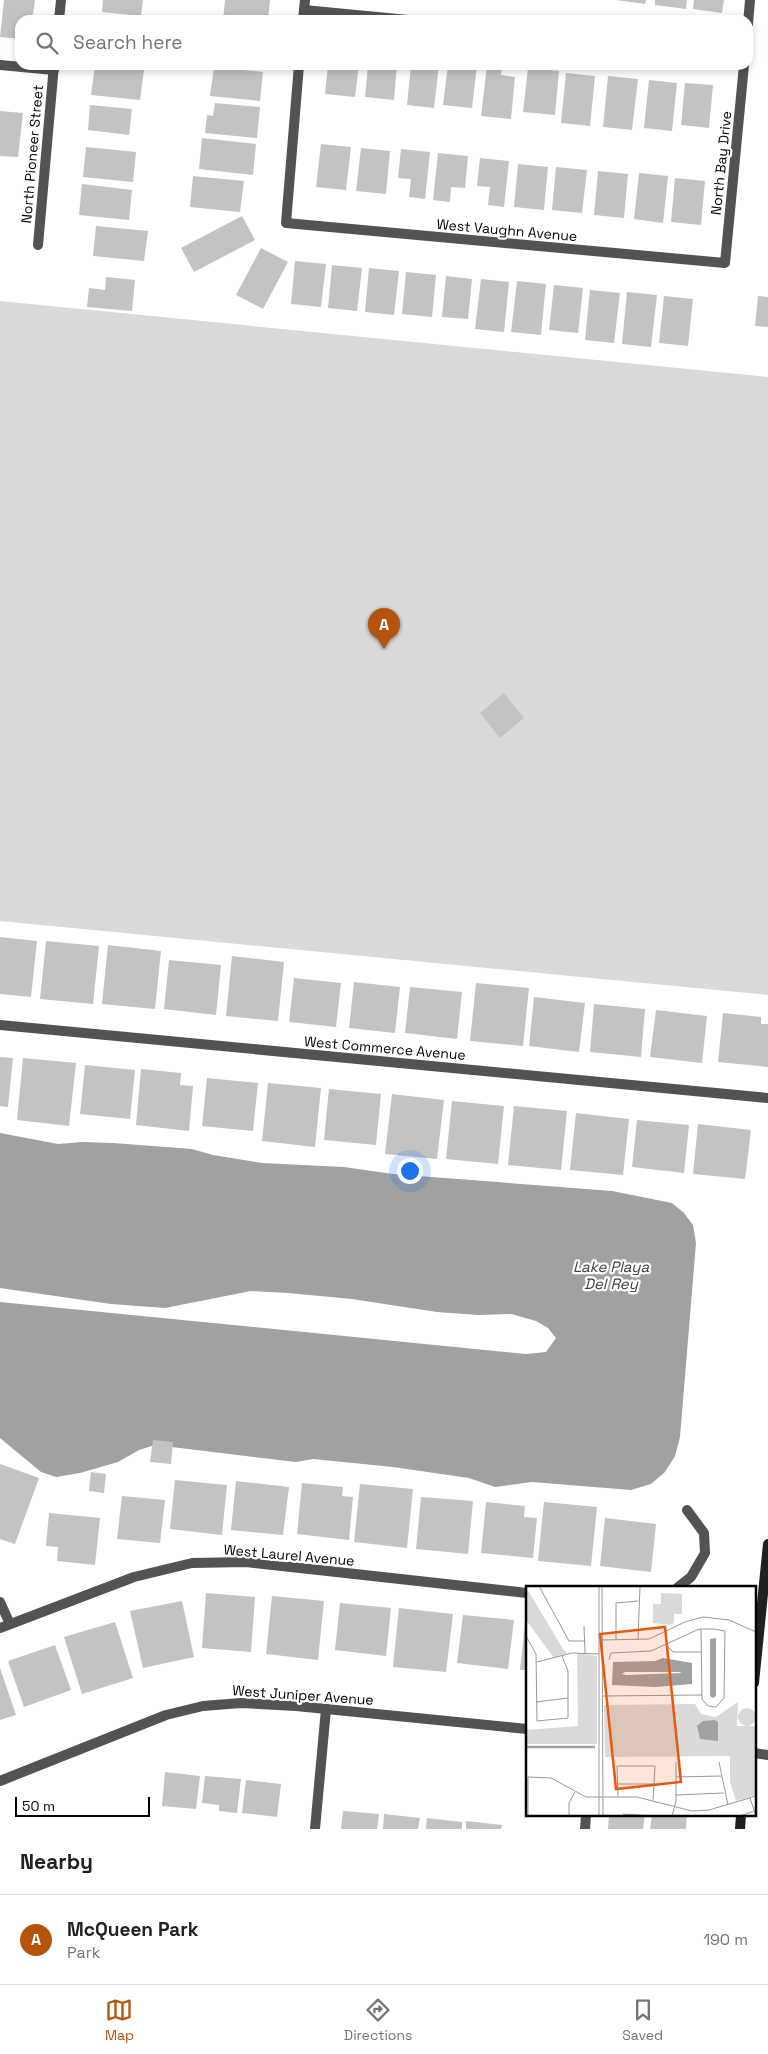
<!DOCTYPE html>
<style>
:root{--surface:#fff;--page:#f6f6f6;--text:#202124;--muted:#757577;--line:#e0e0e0;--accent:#b45309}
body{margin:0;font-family:"Space Grotesk",sans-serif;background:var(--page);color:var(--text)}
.scale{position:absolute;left:15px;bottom:12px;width:135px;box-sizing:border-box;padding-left:5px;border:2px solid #000;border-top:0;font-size:14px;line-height:18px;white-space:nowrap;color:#000;-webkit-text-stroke:4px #fff;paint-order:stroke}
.you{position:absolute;left:409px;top:1170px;width:18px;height:18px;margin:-12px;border:4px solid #fff;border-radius:50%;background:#1a73e8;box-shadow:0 0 0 8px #1a73e833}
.badge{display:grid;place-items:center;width:32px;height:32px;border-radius:50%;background:var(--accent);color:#fff;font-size:16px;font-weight:700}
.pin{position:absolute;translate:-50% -41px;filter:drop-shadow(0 1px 2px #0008)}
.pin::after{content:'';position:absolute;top:26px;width:18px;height:15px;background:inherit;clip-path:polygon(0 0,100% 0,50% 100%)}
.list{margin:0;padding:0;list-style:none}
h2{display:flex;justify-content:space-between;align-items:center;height:65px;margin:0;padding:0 20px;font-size:21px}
h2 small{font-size:16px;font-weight:400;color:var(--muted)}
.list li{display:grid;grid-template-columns:32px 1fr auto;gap:15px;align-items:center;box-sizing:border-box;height:90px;padding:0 20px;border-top:1px solid var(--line)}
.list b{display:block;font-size:19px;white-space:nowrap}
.list p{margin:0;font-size:16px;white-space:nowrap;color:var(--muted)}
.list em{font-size:16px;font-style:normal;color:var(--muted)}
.icon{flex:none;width:28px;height:28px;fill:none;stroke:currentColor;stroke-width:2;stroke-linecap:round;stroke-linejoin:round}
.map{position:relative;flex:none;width:768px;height:1829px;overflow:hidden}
.search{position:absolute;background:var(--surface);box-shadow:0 2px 8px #0003;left:15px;right:15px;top:15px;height:55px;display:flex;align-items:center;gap:12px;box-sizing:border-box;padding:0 18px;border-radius:15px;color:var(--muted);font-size:19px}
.sheet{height:155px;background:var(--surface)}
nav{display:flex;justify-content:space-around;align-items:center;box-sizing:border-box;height:70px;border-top:1px solid var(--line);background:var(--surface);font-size:14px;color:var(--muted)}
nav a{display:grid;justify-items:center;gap:2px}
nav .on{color:var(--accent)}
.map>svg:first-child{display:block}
</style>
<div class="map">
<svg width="768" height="1829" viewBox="0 0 768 1829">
<rect width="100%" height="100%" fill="#fff"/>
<polygon fill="#dadada" points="0,301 768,377 768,995 0,921"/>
<polygon fill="#a1a1a1" points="0,1133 58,1144 82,1142 113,1143 192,1149 213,1155 262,1163 344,1167 393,1174 612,1191 672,1203 684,1213 693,1225 696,1243 680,1437 675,1456 665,1472 651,1484 631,1490 532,1482 495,1487 469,1478 393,1467 313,1459 296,1462 155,1445 139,1450 118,1462 80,1473 56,1477 41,1472 0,1438 0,1302 526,1354 546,1352 556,1338 548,1328 536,1321 511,1314 478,1315 437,1312 352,1299 288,1293 251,1291 165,1308 111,1304 0,1288"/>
<g fill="#c3c3c3">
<polygon points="4,0 35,0 32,20 20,20 20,39 0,37"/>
<polygon points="103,0 143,0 141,16 102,12"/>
<polygon points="225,0 270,0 268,20 223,20"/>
<polygon points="616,0 646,0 645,4"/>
<polygon points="655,0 687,0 686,9 655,5"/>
<polygon points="694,0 724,0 722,13 693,9"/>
<polygon points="95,65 144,70 140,100 91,95"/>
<polygon points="328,65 359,65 355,97 325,94"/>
<polygon points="368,65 397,65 394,100 365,97"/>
<polygon points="411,65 439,65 434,108 407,105"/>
<polygon points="448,65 477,65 472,108 443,105"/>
<polygon points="487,65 502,67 501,75 515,77 511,119 481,116"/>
<polygon points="214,67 263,72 260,101 210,96"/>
<polygon points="528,68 559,71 555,115 523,112"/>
<polygon points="566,73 595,76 590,126 561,123"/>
<polygon points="608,76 638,79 632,130 603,127"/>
<polygon points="649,80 677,83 672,131 644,128"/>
<polygon points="685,83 713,85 709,128 681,125"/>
<polygon points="215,103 260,107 257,138 205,133 207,115 213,116"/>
<polygon points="90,105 132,109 129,135 88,130"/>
<polygon points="0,111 23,113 18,157 0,156"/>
<polygon points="202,138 256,144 253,175 199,169"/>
<polygon points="321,144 351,147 346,190 316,187"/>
<polygon points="86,147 136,152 133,182 83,177"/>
<polygon points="361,148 390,151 386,194 356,191"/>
<polygon points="401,149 430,152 425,199 409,197 411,179 398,178"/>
<polygon points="438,153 468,156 465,188 451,187 450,202 433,200"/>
<polygon points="480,158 509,161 504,207 488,205 490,187 477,186"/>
<polygon points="518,164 548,167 544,210 514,207"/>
<polygon points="556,167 587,170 582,213 552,210"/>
<polygon points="598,171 628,174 624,218 594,215"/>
<polygon points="639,173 668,176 663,223 634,219"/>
<polygon points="193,176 244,181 240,212 190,207"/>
<polygon points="675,178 705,181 701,225 671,222"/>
<polygon points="82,184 132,190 129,220 79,215"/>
<polygon points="242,216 255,240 194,272 181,248"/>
<polygon points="96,226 148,231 144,261 93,256"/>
<polygon points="261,248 288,262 263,309 236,295"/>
<polygon points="295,261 326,264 321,307 291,304"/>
<polygon points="332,265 362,268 357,311 328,308"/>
<polygon points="369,268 399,271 394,315 365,312"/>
<polygon points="406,272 436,275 432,317 402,314"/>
<polygon points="446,276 472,279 468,319 442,317"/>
<polygon points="106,277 135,280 132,311 87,307 89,288 105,290"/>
<polygon points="481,279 509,282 504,332 475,329"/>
<polygon points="517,281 546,284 541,335 511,332"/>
<polygon points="554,285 583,288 578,333 549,330"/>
<polygon points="590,290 620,293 614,343 585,340"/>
<polygon points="627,292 657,295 651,347 622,344"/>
<polygon points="664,296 693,299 688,346 659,343"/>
<polygon points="758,296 768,297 768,327 755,326"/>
<polygon points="504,693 524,718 500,738 480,713"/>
<polygon points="0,937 37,941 31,997 0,994"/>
<polygon points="46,941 99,946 93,1004 40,999"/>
<polygon points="108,945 161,951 155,1009 102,1004"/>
<polygon points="232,956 284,962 278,1021 226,1016"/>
<polygon points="169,960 221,965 216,1015 164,1009"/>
<polygon points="294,978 341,983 336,1027 289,1022"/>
<polygon points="354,982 400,987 395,1033 349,1028"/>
<polygon points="476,983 529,988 523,1046 470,1041"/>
<polygon points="410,987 462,992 457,1039 405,1033"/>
<polygon points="534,997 585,1003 579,1052 529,1046"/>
<polygon points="594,1004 645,1009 641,1057 590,1052"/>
<polygon points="656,1010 707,1016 702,1063 650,1057"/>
<polygon points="723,1013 761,1017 761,1024 768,1024 768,1067 718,1062"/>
<polygon points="0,1057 13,1058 8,1107 0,1106"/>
<polygon points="23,1058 76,1063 69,1126 17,1120"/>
<polygon points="85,1065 135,1070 130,1119 80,1114"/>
<polygon points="141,1069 181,1073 180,1085 193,1086 189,1131 136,1125"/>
<polygon points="207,1078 258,1083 253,1131 202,1126"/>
<polygon points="268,1083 321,1088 315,1147 262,1141"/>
<polygon points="329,1089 381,1094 376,1145 324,1140"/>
<polygon points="392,1094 444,1100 437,1159 385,1154"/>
<polygon points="452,1101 504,1106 498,1164 446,1159"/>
<polygon points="514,1106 567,1111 561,1170 508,1165"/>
<polygon points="576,1113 629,1119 623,1175 570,1170"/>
<polygon points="637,1120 689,1125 684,1173 632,1167"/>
<polygon points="698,1124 751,1130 745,1179 693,1174"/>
<polygon points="153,1440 173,1442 171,1464 150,1462"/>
<polygon points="0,1464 39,1478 15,1544 0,1539"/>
<polygon points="91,1472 106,1474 104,1493 89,1491"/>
<polygon points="175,1480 227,1485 222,1535 170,1529"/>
<polygon points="236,1481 289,1487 283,1535 231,1530"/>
<polygon points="302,1483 343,1487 342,1496 353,1497 349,1540 297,1534"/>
<polygon points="360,1484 413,1489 407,1548 354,1542"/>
<polygon points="122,1496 165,1500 160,1543 117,1539"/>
<polygon points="421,1497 473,1501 468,1554 416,1549"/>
<polygon points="486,1502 525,1506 524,1517 537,1518 533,1558 481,1553"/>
<polygon points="544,1502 597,1507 591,1566 538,1561"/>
<polygon points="49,1513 100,1518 95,1565 57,1561 58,1547 46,1546"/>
<polygon points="605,1518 656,1524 651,1572 600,1566"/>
<polygon points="206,1593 255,1597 251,1652 202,1648"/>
<polygon points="272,1596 324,1601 318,1660 266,1654"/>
<polygon points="182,1601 194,1657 143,1668 130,1611"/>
<polygon points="340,1603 391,1608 386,1656 335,1650"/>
<polygon points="399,1608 453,1614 446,1672 393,1667"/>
<polygon points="463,1615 514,1620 508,1669 457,1663"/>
<polygon points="115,1622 133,1678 82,1694 64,1637"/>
<polygon points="525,1622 527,1622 527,1670 520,1670"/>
<polygon points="55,1645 71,1690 24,1707 8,1661"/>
<polygon points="0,1668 16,1715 0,1720"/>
<polygon points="165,1772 200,1776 196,1809 162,1806"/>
<polygon points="205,1776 241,1779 237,1813 219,1811 219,1805 202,1803"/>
<polygon points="246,1780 281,1784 277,1817 242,1813"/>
<polygon points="343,1811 379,1814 377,1829 341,1829"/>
<polygon points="384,1814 420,1818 418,1829 383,1829"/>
<polygon points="609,1815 645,1815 643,1829 608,1829"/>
<polygon points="652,1815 687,1815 686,1829 650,1829"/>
<polygon points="427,1818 462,1822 462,1829 426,1829"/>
<polygon points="466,1821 502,1825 501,1829 466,1829"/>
</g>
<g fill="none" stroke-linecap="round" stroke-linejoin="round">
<g stroke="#535353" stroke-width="10">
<polyline points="304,10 408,20"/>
<polyline points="59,20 61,0"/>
<polyline points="303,20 305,0"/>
<polyline points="748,24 750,0"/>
<polyline points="0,65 54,70"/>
<polyline points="299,65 286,223 725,263 744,65"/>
<polyline points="38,245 54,65"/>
<polyline points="0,1025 768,1098"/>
<polyline points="677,1588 691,1577 705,1553 704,1533 687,1510"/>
<polyline points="0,1602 10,1624"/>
<polyline points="0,1628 134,1577 192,1563 246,1562 527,1593"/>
<polyline points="315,1829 326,1709"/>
<polyline points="585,1829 586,1815"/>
</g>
<g stroke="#535353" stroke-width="10">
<polyline points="754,1753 768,1755"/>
<polyline points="0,1781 166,1715 203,1706 241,1703 296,1706 527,1729"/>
</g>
<g stroke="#202020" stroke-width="10">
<polyline points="754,1683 768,1544"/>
<polyline points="740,1829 741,1815"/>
</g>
</g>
<g text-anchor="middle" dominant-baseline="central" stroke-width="4.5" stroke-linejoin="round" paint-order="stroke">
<g font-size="14" fill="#000" stroke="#fff">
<text transform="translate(32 154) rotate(-85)">North Pioneer Street</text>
<text transform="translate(721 163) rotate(-84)">North Bay Drive</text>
<text transform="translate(507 230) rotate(5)">West Vaughn Avenue</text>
<text transform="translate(385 1048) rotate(5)">West Commerce Avenue</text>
<text transform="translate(289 1555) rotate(5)">West Laurel Avenue</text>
<text transform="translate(303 1695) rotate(4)">West Juniper Avenue</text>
</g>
<g font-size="15" font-style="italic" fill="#424242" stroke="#fff">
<text x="611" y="1266">Lake Playa<tspan x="611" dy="17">Del Rey</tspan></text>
</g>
</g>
<g transform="translate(526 1586)">
<rect width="230" height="230" fill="#fff"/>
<path d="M0,1L37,63L41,67L28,72L0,34ZM135,7L156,8V28H148V37L144,39L127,37V18H135ZM51,67L71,70V158H0V85L1,144L52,140ZM212,116L211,140H230V209L210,215L204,196V170L79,171L78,119L169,118L175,128L190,131ZM212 131a9 9 0 1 1 18 0a9 9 0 1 1-18 0Z" fill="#dadada"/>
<path d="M190,52V110L187,112L184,110V53ZM137,72L166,77V98L129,101L86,99L87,76L129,75ZM99,86H153L156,87L100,89L96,88ZM189,134L192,136V155L174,153L171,140L177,135Z" fill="#a1a1a1" fill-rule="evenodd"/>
<path fill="none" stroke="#a1a1a1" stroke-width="2.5" d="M0,161H69"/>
<path fill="none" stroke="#999" stroke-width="1" d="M13,0L43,55H59M73,0V230M76,0L77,230M58,40L59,67M0,50L10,68L11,135L42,132V85L36,70M76,54L123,53L159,36L177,31L203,34L230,46M90,54V17L112,15M112,54L114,0M140,59L147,66H175M83,74L85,67L125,65L171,44L175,43H187L199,45L198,112L190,121L182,120L176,113L175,43M11,76L46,67L73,68M77,110L176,109M10,116L42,112M193,176L202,219M150,191L195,190M92,198H129M150,209L198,207M92,211L91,180H129L127,214M224,212L230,230M97,228L128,230M2,230V191L25,192L60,211H111L166,225L183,224L230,210M43,230V217L49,206M146,230L150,215V176M213,230L229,225"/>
<path fill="#e8590c" fill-opacity="0.15" stroke="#e8590c" stroke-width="2.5" d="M139,41L155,196L90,203L74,48Z"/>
<rect width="230" height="230" fill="none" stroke="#000" stroke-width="2.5"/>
</g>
</svg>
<div class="scale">50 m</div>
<div class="you"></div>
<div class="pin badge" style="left:384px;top:649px">A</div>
<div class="search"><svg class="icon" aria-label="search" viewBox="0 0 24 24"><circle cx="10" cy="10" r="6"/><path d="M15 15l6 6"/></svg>Search here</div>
</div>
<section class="sheet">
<h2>Nearby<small></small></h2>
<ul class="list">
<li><span class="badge">A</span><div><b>McQueen Park</b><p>Park</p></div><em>190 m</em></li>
</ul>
</section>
<nav>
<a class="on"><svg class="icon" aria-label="map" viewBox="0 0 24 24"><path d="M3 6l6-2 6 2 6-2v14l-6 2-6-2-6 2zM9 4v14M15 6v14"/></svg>Map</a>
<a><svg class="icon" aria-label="directions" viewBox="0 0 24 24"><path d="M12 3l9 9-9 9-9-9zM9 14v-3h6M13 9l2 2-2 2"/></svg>Directions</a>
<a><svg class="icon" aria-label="saved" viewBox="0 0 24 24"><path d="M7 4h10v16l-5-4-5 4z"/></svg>Saved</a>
</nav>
